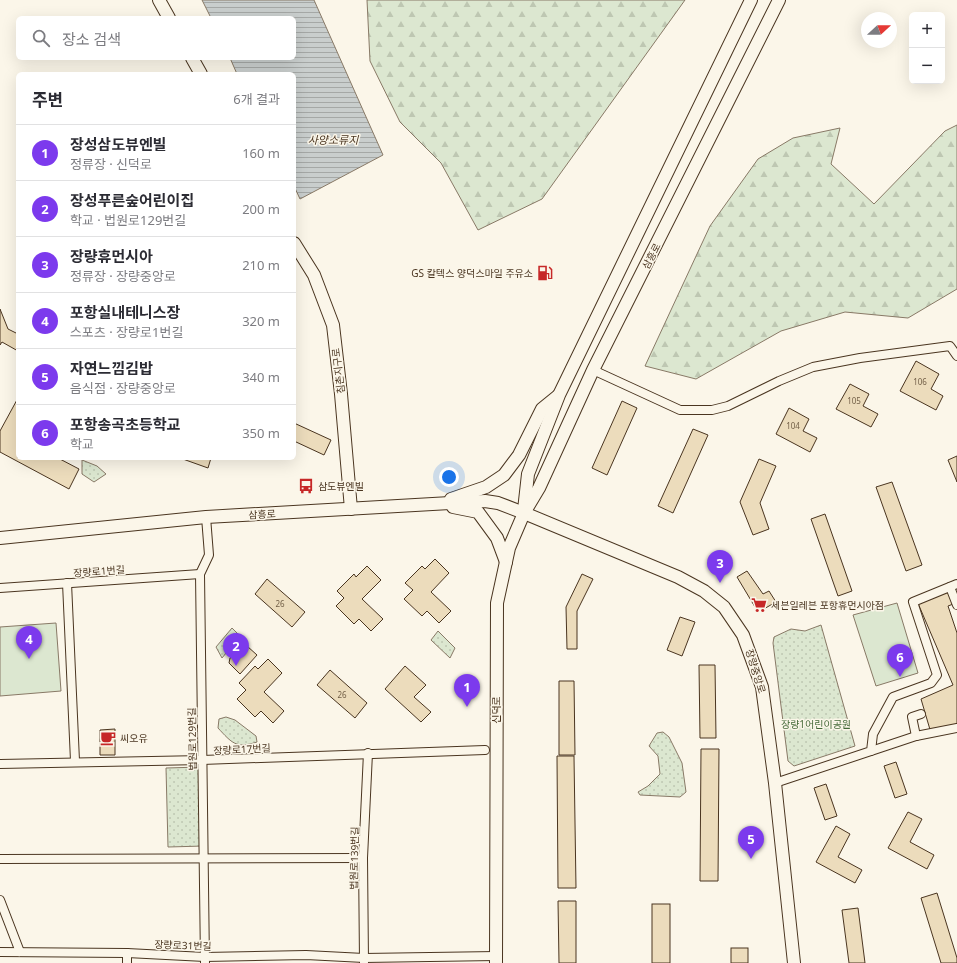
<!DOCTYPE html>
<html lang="ko">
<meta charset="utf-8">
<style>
:root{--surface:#fff;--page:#f2f2f3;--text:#2b2b33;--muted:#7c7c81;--line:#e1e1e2;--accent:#7c3aed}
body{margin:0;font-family:"Noto Sans","Noto Sans KR",sans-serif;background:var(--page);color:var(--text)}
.controls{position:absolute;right:12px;top:12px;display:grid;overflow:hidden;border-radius:6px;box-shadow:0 4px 16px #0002}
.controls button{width:36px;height:36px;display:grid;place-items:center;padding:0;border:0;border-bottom:1px solid var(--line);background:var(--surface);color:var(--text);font:20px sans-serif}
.compass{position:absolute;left:861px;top:12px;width:36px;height:36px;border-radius:50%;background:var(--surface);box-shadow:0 4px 16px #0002;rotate:69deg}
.you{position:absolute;left:449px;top:477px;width:14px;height:14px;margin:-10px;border:3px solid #fff;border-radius:50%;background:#1a73e8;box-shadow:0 0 0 6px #1a73e833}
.badge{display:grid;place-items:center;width:26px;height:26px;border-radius:50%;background:var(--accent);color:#fff;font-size:13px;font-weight:700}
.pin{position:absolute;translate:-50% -33px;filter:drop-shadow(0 1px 2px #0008)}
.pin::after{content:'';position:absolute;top:21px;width:14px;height:12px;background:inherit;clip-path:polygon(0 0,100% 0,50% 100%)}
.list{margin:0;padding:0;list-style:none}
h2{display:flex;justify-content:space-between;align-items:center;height:52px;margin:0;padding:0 16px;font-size:17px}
h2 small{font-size:13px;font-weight:400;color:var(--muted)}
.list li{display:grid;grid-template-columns:26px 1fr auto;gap:12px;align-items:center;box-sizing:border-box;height:56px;padding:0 16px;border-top:1px solid var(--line)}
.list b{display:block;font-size:15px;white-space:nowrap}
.list p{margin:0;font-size:13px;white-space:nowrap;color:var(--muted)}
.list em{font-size:13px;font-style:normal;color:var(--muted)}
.icon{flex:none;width:22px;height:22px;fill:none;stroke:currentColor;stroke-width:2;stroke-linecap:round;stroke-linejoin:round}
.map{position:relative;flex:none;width:957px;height:963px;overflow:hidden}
.search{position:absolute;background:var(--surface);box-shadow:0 4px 16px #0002;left:16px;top:16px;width:280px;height:44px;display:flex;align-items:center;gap:10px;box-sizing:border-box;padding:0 14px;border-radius:6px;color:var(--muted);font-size:15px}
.panel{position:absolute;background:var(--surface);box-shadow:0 4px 16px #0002;left:16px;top:72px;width:280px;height:388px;border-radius:6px}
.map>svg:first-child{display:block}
</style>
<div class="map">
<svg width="957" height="963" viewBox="0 0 957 963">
<defs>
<pattern id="forest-firs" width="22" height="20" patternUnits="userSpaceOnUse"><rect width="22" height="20" fill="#dce7d0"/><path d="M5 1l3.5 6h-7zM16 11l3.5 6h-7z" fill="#bec7b2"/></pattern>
<pattern id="park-dots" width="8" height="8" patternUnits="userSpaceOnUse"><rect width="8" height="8" fill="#dce7d0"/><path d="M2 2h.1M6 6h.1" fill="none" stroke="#bec7b2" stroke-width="1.8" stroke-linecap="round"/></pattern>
<pattern id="water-rules" width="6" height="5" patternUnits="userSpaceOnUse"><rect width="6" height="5" fill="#c9cecd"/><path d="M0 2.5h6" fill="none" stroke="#a5a8a6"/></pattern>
</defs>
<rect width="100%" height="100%" fill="#fbf6e9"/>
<g fill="#dce7d0" stroke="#887966">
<polygon points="897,603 918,673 876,686 853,615"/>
<polygon points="56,623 61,691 0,696 0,627"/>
</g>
<g fill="url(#forest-firs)" stroke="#887966">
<polygon points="367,0 685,0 542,199 478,230 441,163 400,122 370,61"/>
<polygon points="957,125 957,289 908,318 845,312 781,331 696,379 645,366 710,226 758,159 793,138 840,128 831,164 874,204 945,131"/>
</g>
<g fill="url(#park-dots)" stroke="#887966">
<polygon points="82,460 97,466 106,474 94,482 82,474"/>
<polygon points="821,625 855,746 794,766 788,761 773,643 774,637 791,629 805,631"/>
<polygon points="232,628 240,636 222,658 216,647"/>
<polygon points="438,631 455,648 450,658 431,640"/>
<path d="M226,717L235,720L256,736L257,742C236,749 232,743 218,728L219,719Z"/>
<polygon points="663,732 669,737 682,763 686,792 680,797 640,795 638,792 648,786 660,774 658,756 649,746 657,733"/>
<polygon points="201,767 204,846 168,847 166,768"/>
</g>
<polygon fill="url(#water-rules)" stroke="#887966" points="202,0 314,0 383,155 300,199 294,186 294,74 237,74 230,58 294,58 294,18 211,18"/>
<g fill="#ecdcbc" stroke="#4a3520">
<polygon points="0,309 8,329 18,334 18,351 2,342 0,345"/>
<polygon points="916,361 939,374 931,389 943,396 936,410 900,391"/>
<polygon points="850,384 869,394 863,406 878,414 871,427 836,409"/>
<polygon points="18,398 18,458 58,458 79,469 69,489 0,452 0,431"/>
<polygon points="622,401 637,408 607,475 592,468"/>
<polygon points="789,408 809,419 803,431 817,438 810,452 776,434"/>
<polygon points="294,423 331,440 324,455 294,441"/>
<polygon points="693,429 708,435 673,513 658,506"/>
<polygon points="957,456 957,482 948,460"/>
<polygon points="180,458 211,458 208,468"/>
<polygon points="759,459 776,466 760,503 769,529 753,535 740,502"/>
<polygon points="892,482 922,565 906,571 876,487"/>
<polygon points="825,514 852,591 838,596 811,519"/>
<polygon points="435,559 449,573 431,592 451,611 439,623 427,611 422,616 404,599 413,590 405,583 422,566 425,569"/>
<polygon points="367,566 381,580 362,599 383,619 371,631 359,619 354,624 336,606 344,598 337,591 354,574 356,577"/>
<polygon points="747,571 763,594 769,591 776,602 762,610 755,607 737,577"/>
<polygon points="582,574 593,579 577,611 577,649 567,649 566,607"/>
<polygon points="267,579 305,612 292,627 255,594"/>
<polygon points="951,590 956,603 948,606 957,633 957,724 931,733 921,699 953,685 917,601"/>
<polygon points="680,617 695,622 682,656 667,650"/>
<polygon points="247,646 257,655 240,674 229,663 230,658"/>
<polygon points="268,659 282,673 264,692 284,711 273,723 261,711 255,717 237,699 246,690 239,683 255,666 258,669"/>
<polygon points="699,665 715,665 716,738 700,738"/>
<polygon points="405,666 426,685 414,697 431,712 421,722 385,689"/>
<polygon points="330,670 367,703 355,718 317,685"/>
<polygon points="559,681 574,681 575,755 559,755"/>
<polygon points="115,729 115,755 100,755 100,730"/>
<polygon points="701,749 719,749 718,881 700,881"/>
<polygon points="557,756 574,756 576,888 558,888"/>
<polygon points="896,762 907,794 895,798 884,766"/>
<polygon points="826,784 837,816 825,820 814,788"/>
<polygon points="908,812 922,819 910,842 934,855 927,869 888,848"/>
<polygon points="836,826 850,834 838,857 862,870 855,883 816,862"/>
<polygon points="937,893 957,958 957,963 941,963 921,898"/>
<polygon points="558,901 576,901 576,963 559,963"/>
<rect x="652" y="904" width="18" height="59"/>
<polygon points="858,908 865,963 849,963 842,910"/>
<rect x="731" y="948" width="17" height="15"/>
</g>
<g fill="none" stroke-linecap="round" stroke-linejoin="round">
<defs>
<g id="street">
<polyline points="593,370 680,410 712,410 728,406 779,381 813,367 860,358 950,346 957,356"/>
<polyline points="67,583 75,761"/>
<polyline points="950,587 957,605"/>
<polyline points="0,588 200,574"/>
<polyline points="916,736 912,717 921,714"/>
<polyline points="871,751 916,736 957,728"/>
<polyline points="0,764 202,760 485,750"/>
<polyline points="775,783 871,751 873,734 893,697 931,683 937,675 913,602 957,584"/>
<polyline points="0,859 363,858"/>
<polyline points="0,900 20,952"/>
<polyline points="0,952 127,953 205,957 306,955 364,958 496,956"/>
<polyline points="127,953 127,963"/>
<polyline points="364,962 363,858 368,753"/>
<polyline points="205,963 200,574 209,555 206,517"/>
</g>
<g id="secondary">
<polyline points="159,0 169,18"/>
<polyline points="192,58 201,74"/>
<polyline points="294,243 314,275 333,325 341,394 351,509"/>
<polyline points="451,499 486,487 504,475 519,455 542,409 558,396"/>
<polyline points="453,507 478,512 497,538 506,562"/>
<polyline points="524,510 528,474 559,395 751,0"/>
<polyline points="0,538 206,517 485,501 498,503 524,513 678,577 704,591 724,607 743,635 762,687 775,783 794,963"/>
<polyline points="496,963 497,603 509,548 524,513 539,488 593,370 779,0"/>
</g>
</defs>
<use href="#street" stroke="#4a3520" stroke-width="10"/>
<use href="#secondary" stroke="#4a3520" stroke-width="14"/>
<use href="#street" stroke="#fbf6e9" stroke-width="8"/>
<use href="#secondary" stroke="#fbf6e9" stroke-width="12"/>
</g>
<defs>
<symbol id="fuel-bare" viewBox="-9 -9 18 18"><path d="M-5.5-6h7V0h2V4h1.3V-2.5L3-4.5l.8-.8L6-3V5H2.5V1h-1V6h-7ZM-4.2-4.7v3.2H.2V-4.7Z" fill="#c62828" stroke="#fbf6e9" stroke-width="2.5" paint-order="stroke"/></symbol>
<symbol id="bus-bare" viewBox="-9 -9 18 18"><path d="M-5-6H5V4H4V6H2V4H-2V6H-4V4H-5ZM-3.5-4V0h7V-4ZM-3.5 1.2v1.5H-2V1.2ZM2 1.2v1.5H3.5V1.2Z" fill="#c62828" stroke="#fbf6e9" stroke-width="2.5" paint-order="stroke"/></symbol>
<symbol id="supermarket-bare" viewBox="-9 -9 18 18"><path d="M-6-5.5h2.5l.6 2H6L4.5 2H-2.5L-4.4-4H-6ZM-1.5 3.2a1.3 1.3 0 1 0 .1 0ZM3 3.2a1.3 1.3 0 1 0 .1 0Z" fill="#c62828" stroke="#fbf6e9" stroke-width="2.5" paint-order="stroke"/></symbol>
<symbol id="cafe-bare" viewBox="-9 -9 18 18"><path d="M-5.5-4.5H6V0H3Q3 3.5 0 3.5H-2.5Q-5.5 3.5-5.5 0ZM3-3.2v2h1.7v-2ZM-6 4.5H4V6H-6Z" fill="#c62828" stroke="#fbf6e9" stroke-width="2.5" paint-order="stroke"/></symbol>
</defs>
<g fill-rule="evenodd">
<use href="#fuel-bare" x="534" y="262" width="22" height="22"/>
<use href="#bus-bare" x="295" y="475" width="22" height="22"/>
<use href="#supermarket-bare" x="748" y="594" width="22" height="22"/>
<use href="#cafe-bare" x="97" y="727" width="22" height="22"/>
</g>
<g text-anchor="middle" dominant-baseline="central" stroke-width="3" stroke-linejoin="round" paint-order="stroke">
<g font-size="8" fill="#725f47">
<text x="920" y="381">106</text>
<text x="854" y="400">105</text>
<text x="793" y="425">104</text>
<text x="280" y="603">26</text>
<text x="342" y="694">26</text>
</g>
<g font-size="10" fill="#4a3520" stroke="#fbf6e9">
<text transform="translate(651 256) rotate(-63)">삼흥로</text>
<text transform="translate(338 371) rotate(-97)">침촌지구로</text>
<text transform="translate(262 514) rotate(-3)">삼흥로</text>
<text transform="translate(99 571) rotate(-4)">장량로1번길</text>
<text transform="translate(756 671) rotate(73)">장량중앙로</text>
<text transform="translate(496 710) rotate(-90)">신덕로</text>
<text transform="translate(192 739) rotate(-91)">법원로129번길</text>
<text transform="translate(242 749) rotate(-3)">장량로17번길</text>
<text transform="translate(354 858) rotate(-89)">법원로139번길</text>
<text transform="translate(183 945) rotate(2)">장량로31번길</text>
</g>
<g font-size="10" fill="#4a3520" stroke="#fbf6e9" text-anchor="start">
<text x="533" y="273" text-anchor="end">GS 칼텍스 양덕스마일 주유소</text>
<text x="318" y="486">삼도뷰엔빌</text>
<text x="771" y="605">세븐일레븐 포항휴먼시아점</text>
<text x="120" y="738">씨오유</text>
</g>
<g font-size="10" fill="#436837" stroke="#fbf6e9">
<text x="816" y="724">장량1어린이공원</text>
</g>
<g font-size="11" font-style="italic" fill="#4a3520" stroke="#fbf6e9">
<text x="333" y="139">사양소류지</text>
</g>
</g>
</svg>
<div class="controls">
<button>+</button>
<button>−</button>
</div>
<svg class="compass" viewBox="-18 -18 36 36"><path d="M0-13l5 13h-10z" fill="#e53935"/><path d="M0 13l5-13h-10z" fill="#7c7c81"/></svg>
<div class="you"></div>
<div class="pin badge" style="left:467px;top:707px">1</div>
<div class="pin badge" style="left:236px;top:666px">2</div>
<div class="pin badge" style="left:720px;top:583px">3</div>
<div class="pin badge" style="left:29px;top:659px">4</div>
<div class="pin badge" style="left:751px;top:859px">5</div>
<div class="pin badge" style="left:900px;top:677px">6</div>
<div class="search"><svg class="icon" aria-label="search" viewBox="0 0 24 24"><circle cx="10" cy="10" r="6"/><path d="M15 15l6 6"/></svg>장소 검색</div>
<section class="panel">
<h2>주변<small>6개 결과</small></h2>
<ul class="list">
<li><span class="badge">1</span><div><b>장성삼도뷰엔빌</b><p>정류장 · 신덕로</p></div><em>160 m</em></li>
<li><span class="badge">2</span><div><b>장성푸른숲어린이집</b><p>학교 · 법원로129번길</p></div><em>200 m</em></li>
<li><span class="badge">3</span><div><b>장량휴먼시아</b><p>정류장 · 장량중앙로</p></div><em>210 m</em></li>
<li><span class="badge">4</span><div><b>포항실내테니스장</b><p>스포츠 · 장량로1번길</p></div><em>320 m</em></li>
<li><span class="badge">5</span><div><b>자연느낌김밥</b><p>음식점 · 장량중앙로</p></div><em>340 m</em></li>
<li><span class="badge">6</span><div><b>포항송곡초등학교</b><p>학교</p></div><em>350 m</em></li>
</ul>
</section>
</div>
